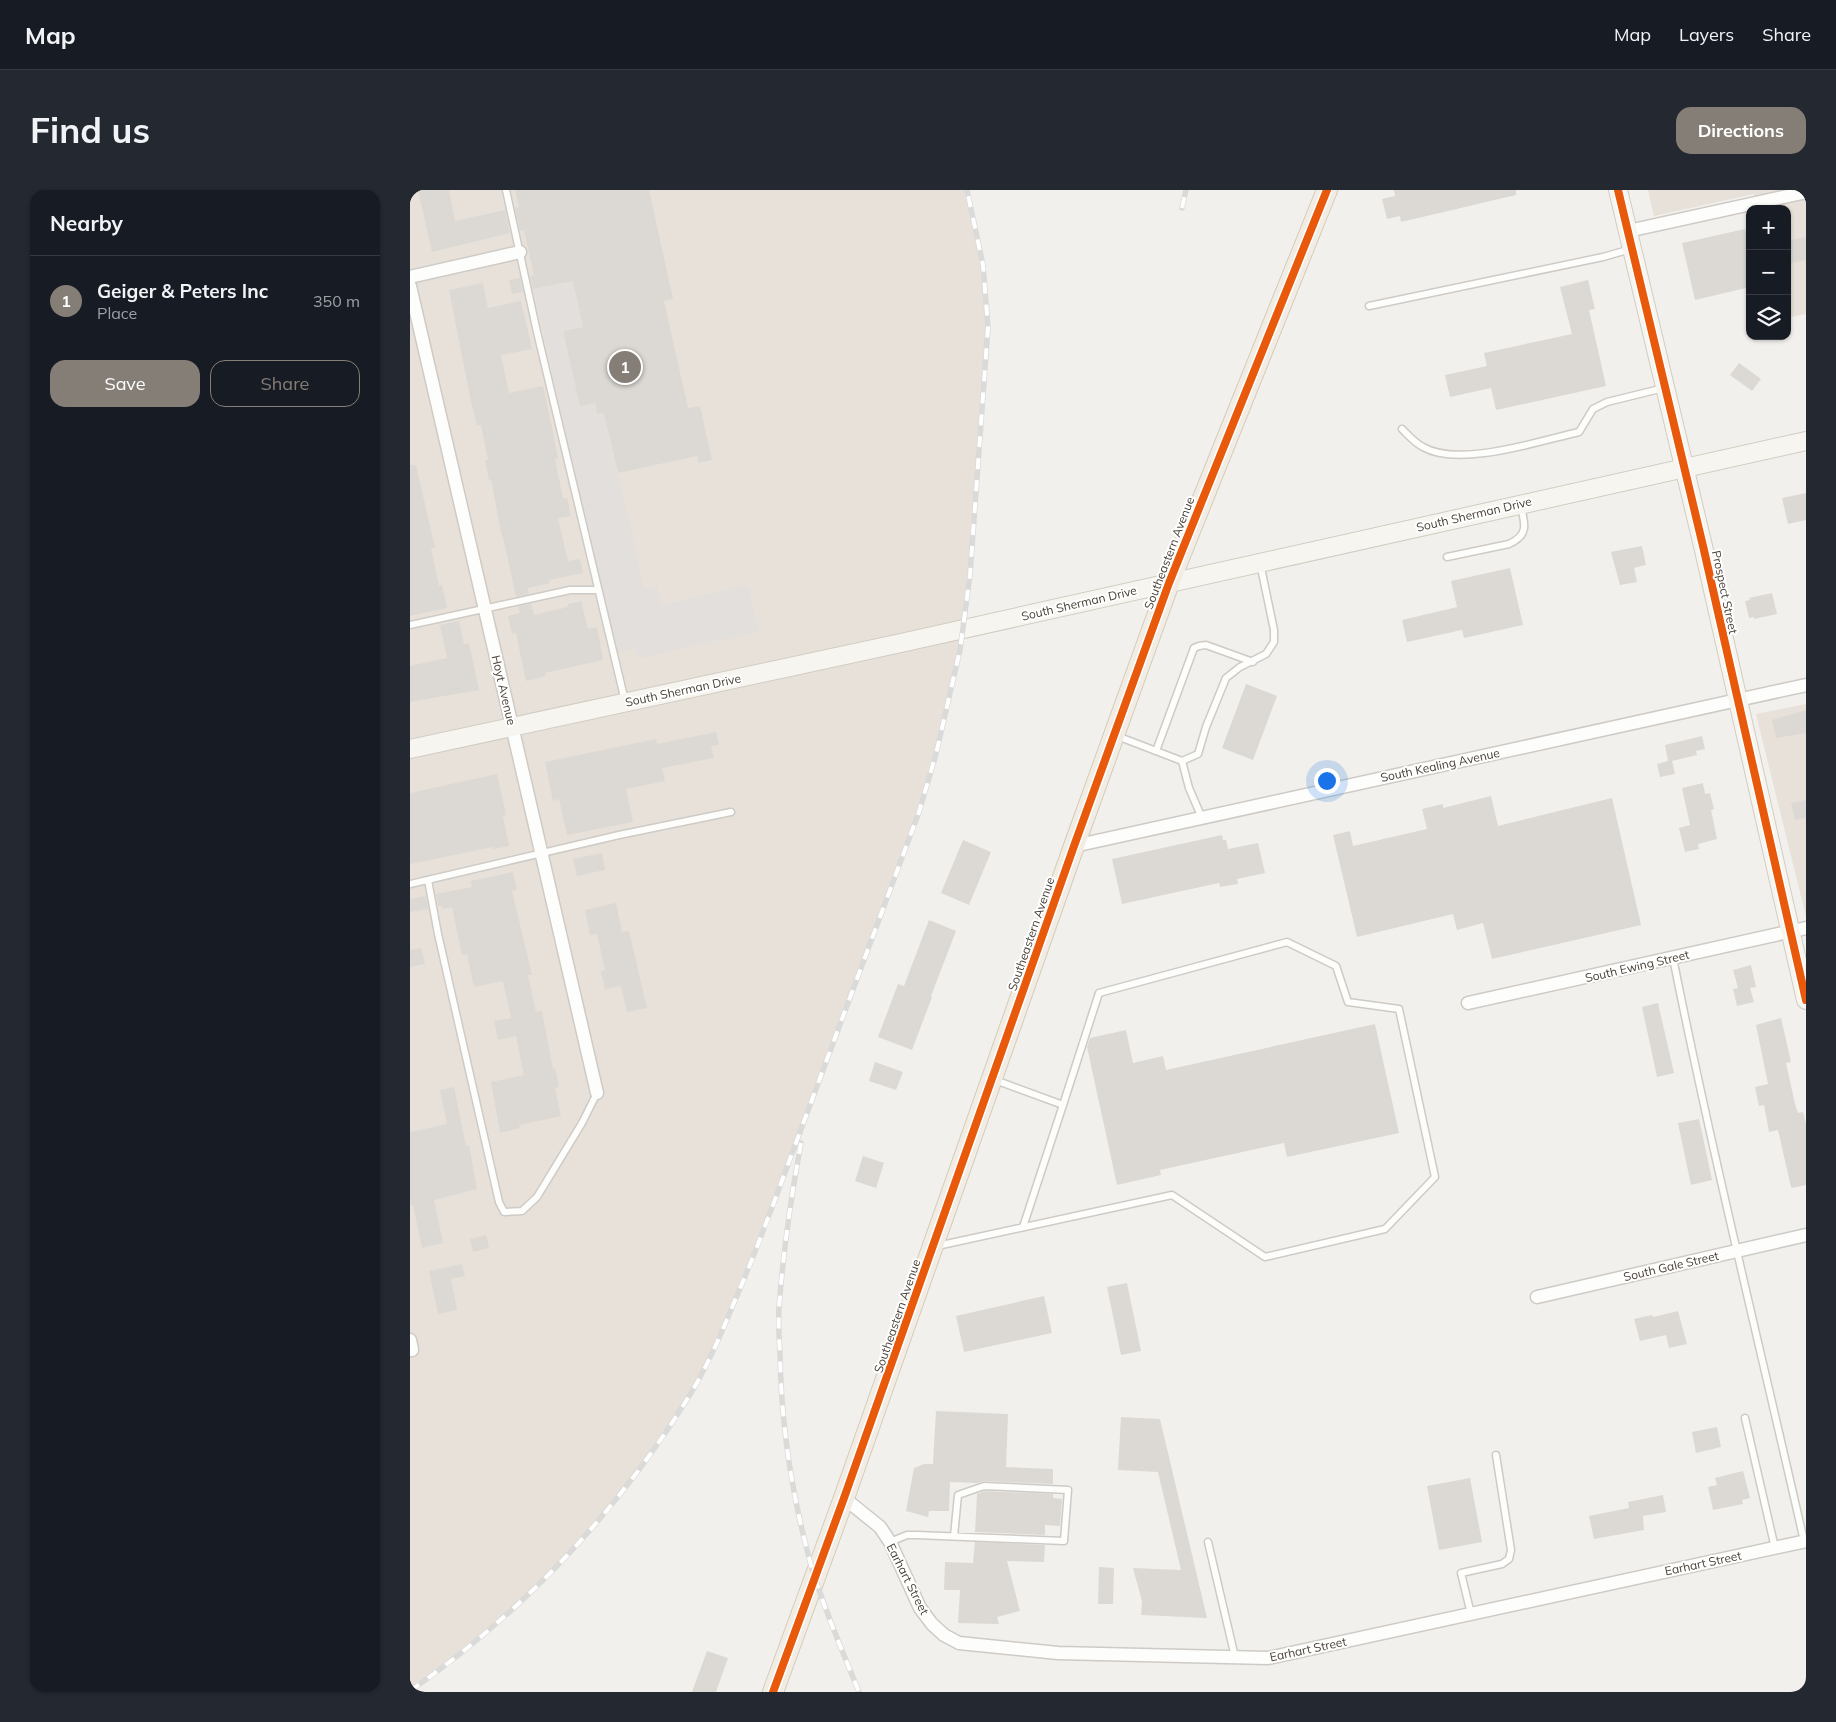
<!DOCTYPE html>
<meta charset="utf-8">
<style>
:root{--surface:#171b24;--page:#242831;--text:#f1f3f6;--muted:#9ea1a6;--line:#363941;--accent:#857e76}
body{margin:0;font-family:Mulish,sans-serif;background:var(--page);color:var(--text)}
.controls{position:absolute;right:15px;top:15px;display:grid;overflow:hidden;border-radius:10px;box-shadow:0 1px 4px #0004}
.controls button{width:45px;height:45px;display:grid;place-items:center;padding:0;border:0;border-bottom:1px solid var(--line);background:var(--surface);color:var(--text);font:25px sans-serif}
.you{position:absolute;left:916px;top:590px;width:18px;height:18px;margin:-12px;border:4px solid #fff;border-radius:50%;background:#1a73e8;box-shadow:0 0 0 8px #1a73e833}
.badge{display:grid;place-items:center;width:32px;height:32px;border-radius:50%;background:var(--accent);color:#fff;font-size:16px;font-weight:700}
.pin{position:absolute;translate:-50% -50%;border:2px solid #fff;box-shadow:0 1px 5px #0006}
.list{margin:0;padding:0;list-style:none}
h2{display:flex;justify-content:space-between;align-items:center;height:65px;margin:0;padding:0 20px;font-size:21px}
h2 small{font-size:16px;font-weight:400;color:var(--muted)}
.list li{display:grid;grid-template-columns:32px 1fr auto;gap:15px;align-items:center;box-sizing:border-box;height:90px;padding:0 20px;border-top:1px solid var(--line)}
.list b{display:block;font-size:19px;white-space:nowrap}
.list p{margin:0;font-size:16px;white-space:nowrap;color:var(--muted)}
.list em{font-size:16px;font-style:normal;color:var(--muted)}
.actions{display:flex;gap:10px;padding:15px 20px}
.actions a{flex:1;padding:11px 0;border:1px solid var(--accent);border-radius:15px;text-align:center;font-size:18px;color:var(--accent)}
.actions .main{background:var(--accent);color:#fff}
.icon{flex:none;width:28px;height:28px;fill:none;stroke:currentColor;stroke-width:2;stroke-linecap:round;stroke-linejoin:round}
.map{position:relative;flex:none;width:1396px;height:1502px;overflow:hidden;border-radius:15px}
header{display:flex;align-items:center;gap:30px;box-sizing:border-box;height:70px;padding:0 25px;background:var(--surface);border-bottom:1px solid var(--line)}
header strong{font-size:24px}
nav{display:flex;gap:28px;margin-inline-start:auto;font-size:18px}
.intro{display:flex;align-items:center;justify-content:space-between;box-sizing:border-box;height:120px;padding:0 30px}
h1{margin:0;font-size:35px}
.button{padding:12px 22px;border-radius:15px;background:var(--accent);color:#fff;font-size:18px;font-weight:700}
main{display:flex;gap:30px;padding:0 30px}
aside{flex:1;background:var(--surface);border-radius:15px;box-shadow:0 1px 4px #0004}
.map>svg:first-child{display:block}
</style>
<header>
<strong>Map</strong>
<nav><a>Map</a><a>Layers</a><a>Share</a></nav>
</header>
<div class="intro"><h1>Find us</h1><a class="button">Directions</a></div>
<main>
<aside>
<h2>Nearby<small></small></h2>
<ul class="list">
<li><span class="badge">1</span><div><b>Geiger &amp; Peters Inc</b><p>Place</p></div><em>350 m</em></li>
</ul>
<div class="actions"><a class="main">Save</a><a>Share</a></div>
</aside>
<div class="map">
<svg width="1396" height="1502" viewBox="0 0 1396 1502">
<rect width="100%" height="100%" fill="#f2f0ec"/>
<g fill="#e7e1d9">
<polygon points="0,0 557,0 573,75 578,137 564,338 553,445 526,564 509,622 342,1070 308,1151 279,1207 256,1243 203,1313 175,1347 112,1412 59,1458 0,1501"/>
<polygon points="1238,0 1396,0 1396,124 1377,128 1377,19 1347,19 1344,4 1244,26"/>
<polygon points="1396,514 1396,727 1346,524"/>
</g>
<polygon fill="#e2dfdc" points="163,91 173,137 153,141 170,215 185,213 187,224 194,223 234,399 247,396 252,415 338,395 349,441 227,469 225,458 206,463 124,100"/>
<g fill="#dcd9d4">
<polygon points="8,0 39,0 45,31 95,20 100,43 22,62"/>
<polygon points="105,0 239,0 263,109 254,111 278,218 290,216 302,270 289,273 287,266 208,283 194,223 187,224 185,213 170,216 153,141 173,137 163,91 123,99 120,86 124,85 114,40 110,41 105,18 109,17"/>
<polygon points="984,0 1106,0 1106,5 991,32 990,26 977,29 972,9 985,6"/>
<polygon points="1335,39 1340,61 1340,97 1285,110 1272,53"/>
<polygon points="1396,47 1396,70 1377,74 1377,51"/>
<polygon points="110,88 113,102 102,104 99,90"/>
<polygon points="1178,90 1185,119 1179,120 1196,196 1086,220 1081,198 1040,207 1035,185 1077,176 1074,163 1162,144 1150,97"/>
<polygon points="73,93 78,118 111,111 122,159 91,165 99,203 133,196 142,237 148,269 145,269 153,308 157,308 161,326 148,328 158,371 170,369 173,383 139,390 140,393 118,398 119,404 106,407 93,347 92,347 81,290 79,290 75,270 78,270 71,235 67,236 60,207 39,100"/>
<polygon points="1329,173 1351,189 1342,201 1320,185"/>
<polygon points="0,275 6,275 25,358 21,358 29,396 32,395 37,418 0,426"/>
<polygon points="1396,303 1396,330 1378,334 1372,308"/>
<polygon points="1232,356 1236,375 1224,378 1227,392 1210,395 1201,362"/>
<polygon points="1100,378 1113,435 1054,448 1052,440 997,452 992,430 1047,417 1041,391"/>
<polygon points="1362,403 1367,424 1344,429 1344,427 1339,428 1335,411 1340,410 1339,408"/>
<polygon points="171,411 178,439 187,437 193,470 135,483 136,486 116,491 106,443 102,444 98,426 110,423 108,416 121,414 124,425 158,417 158,414"/>
<polygon points="49,431 54,454 59,453 69,500 0,512 0,476 37,468 30,435"/>
<polygon points="836,494 867,506 843,570 812,558"/>
<polygon points="1396,520 1396,543 1366,548 1362,530"/>
<polygon points="306,542 309,555 301,556 304,568 252,578 255,591 216,599 223,632 157,645 149,609 143,611 135,572 246,549 247,554"/>
<polygon points="1292,546 1295,559 1286,561 1287,565 1262,571 1265,584 1250,587 1247,574 1258,571 1255,555"/>
<polygon points="87,584 96,625 93,626 99,656 83,659 83,657 0,674 0,603"/>
<polygon points="1293,593 1295,604 1300,603 1304,619 1301,620 1307,649 1288,654 1289,659 1275,662 1269,638 1280,635 1272,598"/>
<polygon points="1081,606 1088,636 1202,608 1231,735 1082,769 1073,733 1047,740 1043,724 947,747 923,645 940,641 943,656 1017,639 1012,619 1033,614 1033,618"/>
<polygon points="1396,610 1396,628 1385,630 1381,613"/>
<polygon points="812,645 813,650 816,650 818,659 848,653 855,683 827,689 828,694 810,697 809,693 712,714 702,669"/>
<polygon points="553,650 581,662 559,715 531,703"/>
<polygon points="192,663 195,680 167,686 163,669"/>
<polygon points="103,682 107,700 102,701 122,785 118,785 126,822 132,821 143,879 145,878 149,897 145,898 151,926 109,935 110,938 90,943 81,892 114,885 106,846 88,850 84,831 101,828 93,791 64,797 57,764 52,765 42,717 33,719 32,716 28,716 26,704 62,697 61,691"/>
<polygon points="16,706 18,719 0,722 0,709"/>
<polygon points="206,713 212,742 219,741 237,818 217,822 211,796 195,799 191,781 195,780 187,744 180,745 175,720"/>
<polygon points="519,730 546,741 521,806 522,807 502,860 468,847 488,794 494,796"/>
<polygon points="11,758 15,774 0,777 0,760"/>
<polygon points="1341,775 1346,797 1340,798 1344,812 1327,816 1323,799 1328,798 1323,780"/>
<polygon points="1248,813 1264,883 1247,887 1232,817"/>
<polygon points="1371,828 1381,872 1376,873 1385,914 1388,923 1393,922 1396,934 1396,995 1382,998 1381,997 1368,940 1359,942 1354,915 1349,916 1345,897 1358,894 1346,835"/>
<polygon points="965,834 989,943 877,967 874,953 750,980 751,985 707,995 677,857 680,848 716,840 723,873 753,866 756,880"/>
<polygon points="465,872 493,882 486,900 459,891"/>
<polygon points="44,897 56,956 59,955 67,999 24,1010 33,1053 12,1058 3,1015 1,1015 0,1008 0,942 37,934 30,900"/>
<polygon points="1289,929 1302,990 1281,995 1268,933"/>
<polygon points="453,966 474,973 466,998 445,991"/>
<polygon points="76,1045 79,1058 63,1062 60,1049"/>
<polygon points="52,1074 55,1086 41,1089 47,1120 28,1124 19,1081"/>
<polygon points="717,1093 731,1161 711,1165 697,1097"/>
<polygon points="634,1106 642,1143 554,1162 546,1126"/>
<polygon points="1268,1121 1277,1154 1259,1158 1256,1145 1230,1151 1224,1129 1242,1125 1243,1127"/>
<polygon points="526,1221 598,1224 596,1277 643,1279 643,1294 574,1291 567,1293 540,1292 539,1321 519,1321 518,1327 496,1321 504,1278 514,1274 523,1274"/>
<polygon points="711,1227 750,1229 797,1428 731,1425 732,1411 723,1378 771,1380 748,1282 708,1280"/>
<polygon points="1307,1237 1311,1257 1286,1263 1282,1242"/>
<polygon points="1333,1281 1340,1308 1332,1310 1333,1314 1303,1320 1298,1297 1307,1295 1305,1288"/>
<polygon points="1060,1288 1072,1352 1029,1360 1017,1296"/>
<polygon points="575,1301 643,1304 643,1308 652,1309 650,1336 635,1335 635,1345 565,1342 567,1304"/>
<polygon points="1253,1305 1256,1322 1233,1326 1234,1340 1184,1349 1179,1326 1219,1318 1218,1312"/>
<polygon points="565,1352 635,1355 634,1372 597,1371 610,1421 587,1427 589,1434 548,1433 550,1400 534,1400 535,1372 563,1373"/>
<polygon points="689,1377 704,1378 703,1414 688,1414"/>
<polygon points="297,1461 318,1468 306,1502 282,1502"/>
</g>
<g fill="none" stroke-linecap="round" stroke-linejoin="round">
<defs>
<g id="lane">
<polyline points="96,0 127,142 215,511"/>
<polyline points="959,116 1193,67 1221,59"/>
<path d="M992,239C998,245 1005,253 1013,257C1049,278 1129,251 1169,242L1183,219L1197,212L1254,198"/>
<path d="M1037,367L1099,354C1119,345 1115,334 1111,317"/>
<polyline points="0,435 160,400 188,400"/>
<polyline points="707,546 772,571 788,564 796,537 816,488 830,477 856,464 864,452 864,440 850,373"/>
<polyline points="746,561 784,458 789,456 796,455 843,472"/>
<polyline points="772,571 779,598 792,628"/>
<polyline points="18,690 28,744 89,1012 94,1022 112,1021 127,1007 172,933 187,903"/>
<polyline points="0,694 209,645 321,622"/>
<path d="M1263,768C1302,963 1350,1157 1394,1351"/>
<polyline points="613,1037 653,915"/>
<polyline points="527,1056 762,1005 855,1067 975,1039 1025,987 989,819 938,812 926,776 877,752 689,803 653,915 585,890"/>
<polyline points="1335,1228 1365,1358"/>
<polyline points="480,1352 497,1345 507,1345 654,1351 658,1300 574,1296 548,1305 544,1346"/>
<polyline points="798,1352 825,1467"/>
<polyline points="1061,1424 1051,1383 1092,1374 1099,1369 1101,1360 1086,1265"/>
</g>
<g id="street">
<polyline points="1218,41 1396,2"/>
<polyline points="0,87 110,62"/>
<polyline points="0,96 187,903"/>
<polyline points="664,656 1396,495"/>
<polyline points="1058,813 1396,738"/>
<polyline points="1127,1107 1396,1045"/>
<polyline points="0,1150 2,1160 0,1160"/>
<polyline points="434,1308 470,1337 480,1352 510,1418 522,1434 534,1445 549,1453 648,1463 858,1468 1396,1351"/>
</g>
<g id="secondary">
<polyline points="1208,0 1293,356 1396,810"/>
<polyline points="0,559 491,453 1396,251"/>
</g>
<polyline id="primary" points="363,1502 434,1308 664,656 759,393 917,0"/>
</defs>
<use href="#lane" stroke="#cecbc6" stroke-width="9"/>
<use href="#street" stroke="#cecbc6" stroke-width="15"/>
<use href="#secondary" stroke="#d2cdc3" stroke-width="20"/>
<use href="#primary" stroke="#d5cbb9" stroke-width="22"/>
<use href="#lane" stroke="#fdfdfc" stroke-width="6"/>
<use href="#street" stroke="#fdfdfc" stroke-width="12"/>
<use href="#secondary" stroke="#f7f5f0" stroke-width="18"/>
<use href="#primary" stroke="#f2ede4" stroke-width="20"/>
<defs>
<g id="rail">
<polyline points="772,18 776,0"/>
<path d="M391,953C381,1007 373,1063 369,1118C368,1133 369,1148 370,1163C371,1235 382,1306 401,1375C414,1419 432,1460 449,1502"/>
<path d="M0,1501C113,1422 205,1325 278,1208C296,1179 310,1147 323,1115C344,1067 362,1018 380,969C423,853 466,738 509,622L526,564L550,460L560,385L578,137L573,75L557,0"/>
</g>
</defs>
<use href="#rail" stroke="#dadad9" stroke-width="5.5"/>
<use href="#rail" stroke="#fff" stroke-width="4" stroke-dasharray="11" stroke-linecap="butt"/>
<defs>
<g id="cycleway">
<polyline points="1208,0 1293,356 1396,810"/>
<polyline points="363,1502 434,1308 664,656 759,393 917,0"/>
</g>
</defs>
<use href="#cycleway" stroke="#fff" stroke-width="11"/>
<use href="#cycleway" stroke="#e8590c" stroke-width="8"/>
</g>
<g text-anchor="middle" dominant-baseline="central" stroke-width="4" stroke-linejoin="round" paint-order="stroke">
<g font-size="12" fill="#4a4137" stroke="#fff">
<text transform="translate(1064 324) rotate(-13)">South Sherman Drive</text>
<text transform="translate(759 363) rotate(-69)">Southeastern Avenue</text>
<text transform="translate(1315 402) rotate(78)">Prospect Street</text>
<text transform="translate(669 413) rotate(-13)">South Sherman Drive</text>
<text transform="translate(94 500) rotate(77)">Hoyt Avenue</text>
<text transform="translate(273 500) rotate(-12)">South Sherman Drive</text>
<text transform="translate(1030 575) rotate(-12)">South Kealing Avenue</text>
<text transform="translate(621 744) rotate(-71)">Southeastern Avenue</text>
<text transform="translate(1227 776) rotate(-13)">South Ewing Street</text>
<text transform="translate(1261 1076) rotate(-13)">South Gale Street</text>
<text transform="translate(487 1126) rotate(-71)">Southeastern Avenue</text>
<text transform="translate(1293 1373) rotate(-12)">Earhart Street</text>
<text transform="translate(498 1389) rotate(63)">Earhart Street</text>
<text transform="translate(898 1459) rotate(-12)">Earhart Street</text>
</g>
</g>
</svg>
<div class="controls">
<button>+</button>
<button>−</button>
<button><svg class="icon" aria-label="layers" viewBox="0 0 24 24"><path d="M12 4l9 5-9 5-9-5zM3 14l9 5 9-5"/></svg></button>
</div>
<div class="you"></div>
<div class="pin badge" style="left:215px;top:177px">1</div>
</div>
</main>
